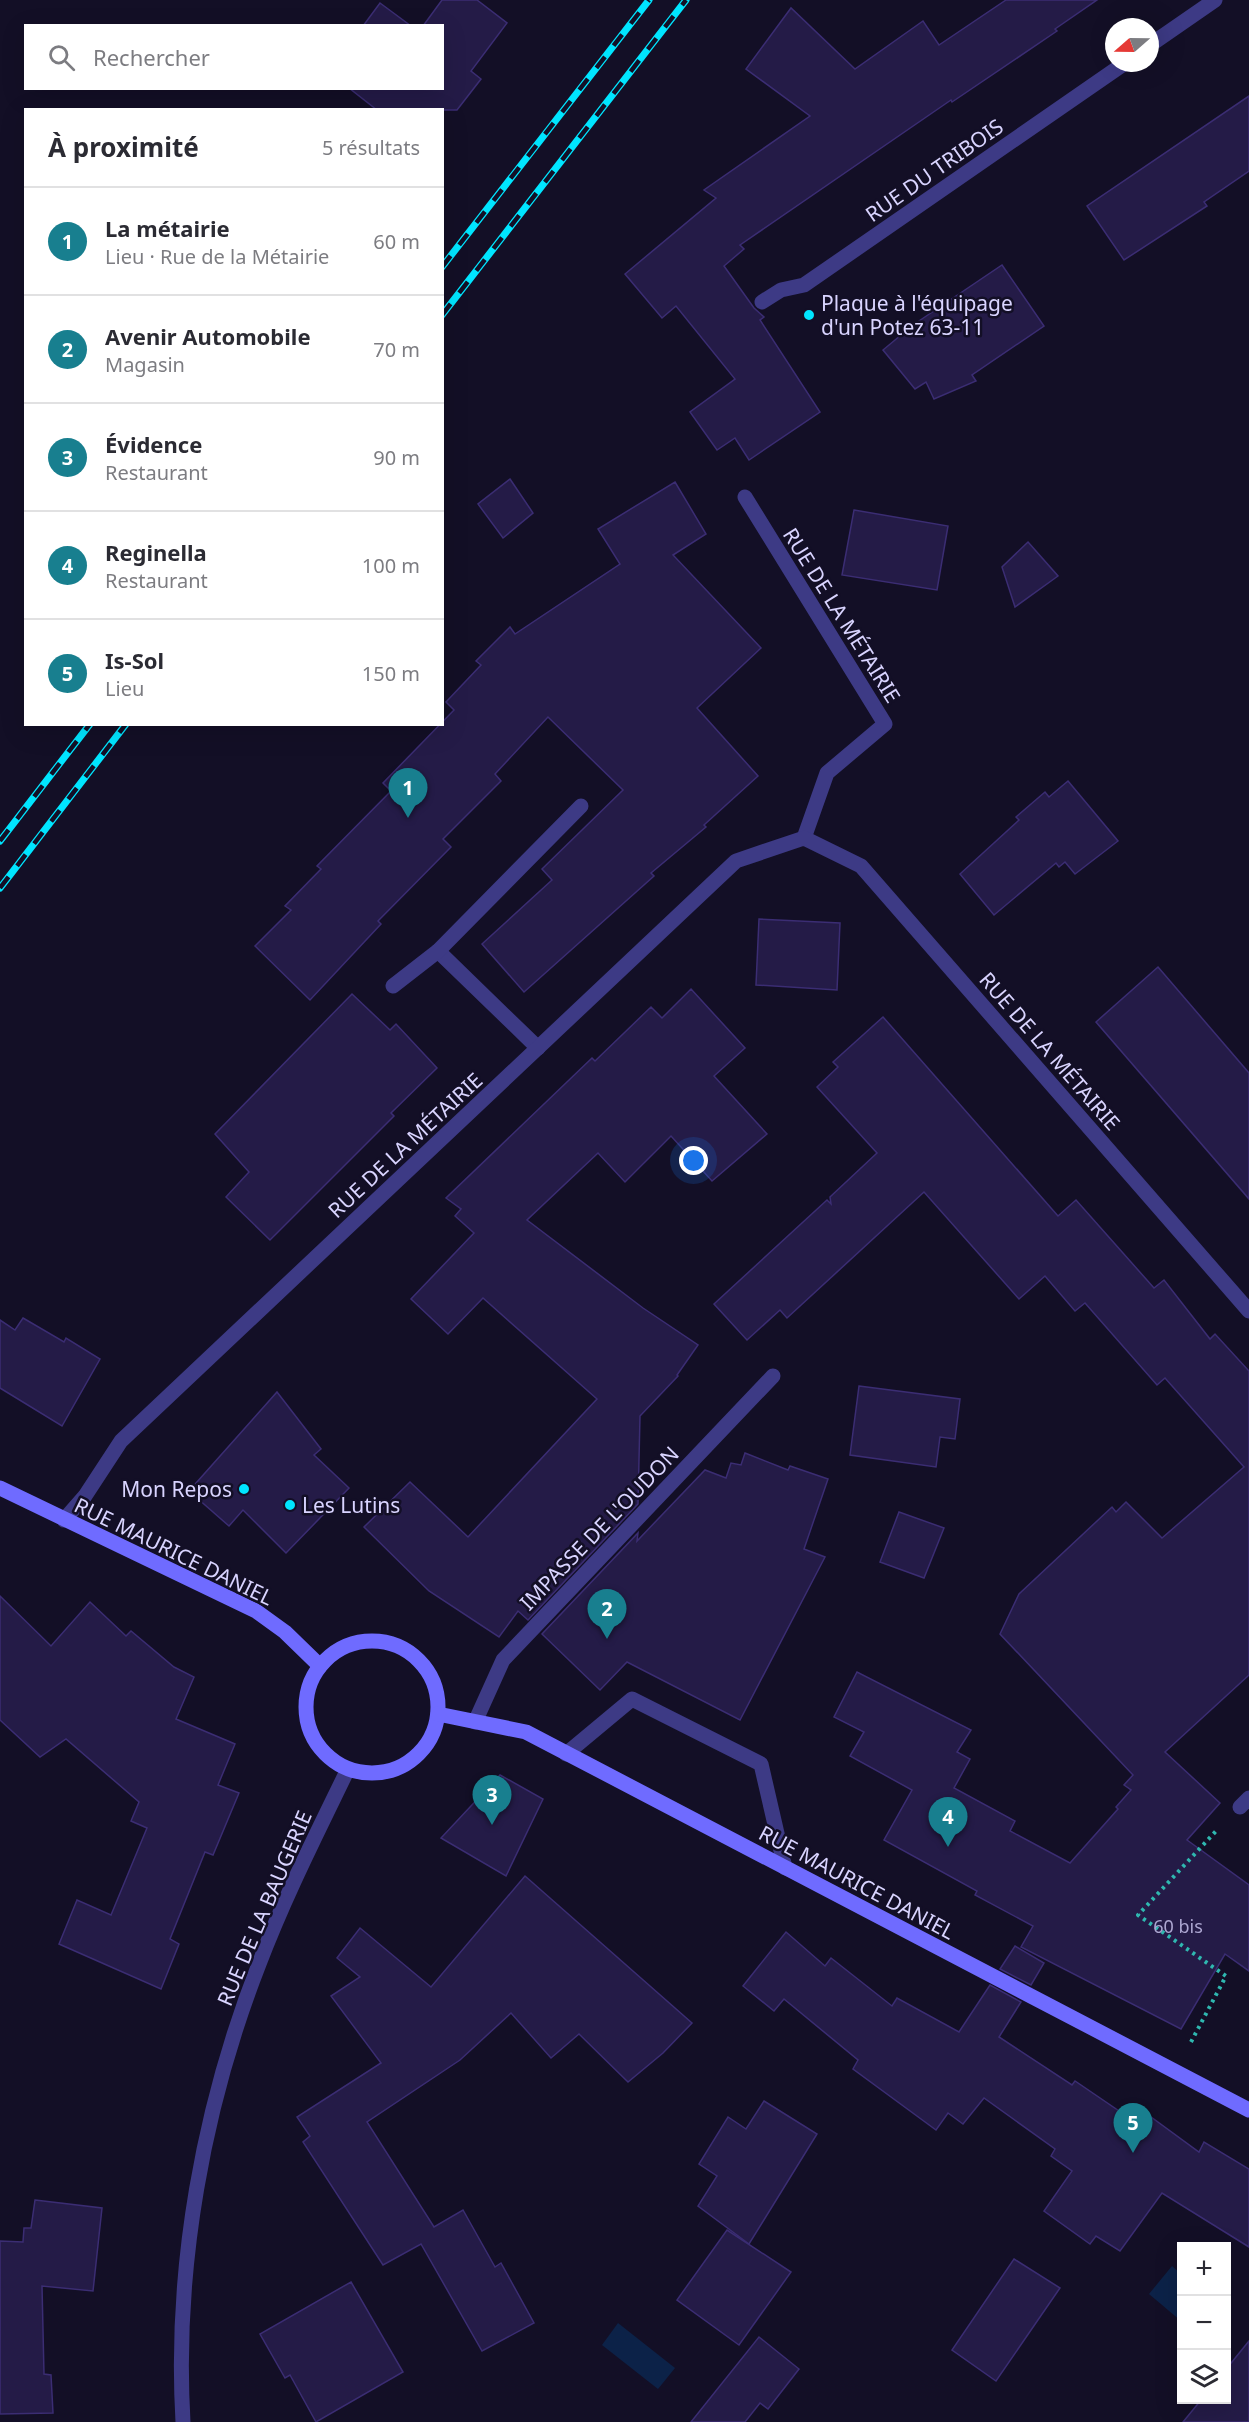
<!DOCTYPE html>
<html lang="fr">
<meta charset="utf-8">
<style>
:root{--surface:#fff;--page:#f7f7f7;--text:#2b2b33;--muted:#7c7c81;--line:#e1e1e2;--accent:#187f8f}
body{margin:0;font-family:"Noto Sans",sans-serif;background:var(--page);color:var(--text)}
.controls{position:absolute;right:18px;bottom:18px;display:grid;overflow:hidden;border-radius:0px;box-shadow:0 6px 24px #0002}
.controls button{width:54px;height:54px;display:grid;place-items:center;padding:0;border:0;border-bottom:2px solid var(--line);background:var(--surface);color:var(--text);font:30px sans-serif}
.compass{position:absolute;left:1105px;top:18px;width:54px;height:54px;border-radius:50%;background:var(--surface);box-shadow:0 6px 24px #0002;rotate:250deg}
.you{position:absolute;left:694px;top:1161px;width:21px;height:21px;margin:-15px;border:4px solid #fff;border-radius:50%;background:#1a73e8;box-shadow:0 0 0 9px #1a73e833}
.badge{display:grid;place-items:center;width:39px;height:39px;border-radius:50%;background:var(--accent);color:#fff;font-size:20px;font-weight:700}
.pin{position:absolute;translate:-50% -50px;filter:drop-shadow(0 2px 3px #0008)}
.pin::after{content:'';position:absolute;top:32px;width:21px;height:18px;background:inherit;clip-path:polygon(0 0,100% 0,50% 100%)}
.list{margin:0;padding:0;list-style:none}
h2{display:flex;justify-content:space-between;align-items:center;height:78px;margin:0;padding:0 24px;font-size:26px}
h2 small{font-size:20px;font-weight:400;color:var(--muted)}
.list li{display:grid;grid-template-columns:39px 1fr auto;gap:18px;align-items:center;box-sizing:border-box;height:108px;padding:0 24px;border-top:2px solid var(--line)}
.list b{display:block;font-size:22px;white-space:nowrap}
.list p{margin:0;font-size:20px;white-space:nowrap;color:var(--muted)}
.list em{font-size:20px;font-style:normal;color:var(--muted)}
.icon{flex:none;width:33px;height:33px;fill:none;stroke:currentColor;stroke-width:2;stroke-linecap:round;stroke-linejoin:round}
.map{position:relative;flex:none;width:1249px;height:2422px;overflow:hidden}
.search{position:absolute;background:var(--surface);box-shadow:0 6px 24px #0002;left:24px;top:24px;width:420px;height:66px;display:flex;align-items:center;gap:15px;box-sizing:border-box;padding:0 21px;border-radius:0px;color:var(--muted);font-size:22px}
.panel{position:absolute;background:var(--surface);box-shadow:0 6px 24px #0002;left:24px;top:108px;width:420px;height:618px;border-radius:0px}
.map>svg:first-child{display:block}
</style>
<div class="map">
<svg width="1249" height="2422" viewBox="0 0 1249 2422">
<rect width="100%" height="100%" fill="#130f26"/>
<g fill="#0c2248">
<polygon points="1172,2266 1181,2274 1181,2321 1149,2294"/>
<polygon points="618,2323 675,2368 658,2389 602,2345"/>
</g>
<g fill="#241b47" stroke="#3b2d73" stroke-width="1.5">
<polygon points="442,0 477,0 507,23 471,71 481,79 457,110 377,110 349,88 442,88 442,26 423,26"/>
<polygon points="1006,0 1097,0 1055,29 1057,31 952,102 951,100 740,245 744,249 724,266 754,308 764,317 760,320 820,412 749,460 735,438 717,450 690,412 735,379 676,306 662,318 625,274 716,198 704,190 810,116 746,69 791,8 855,69 923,21 939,45"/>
<polygon points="380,3 411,26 363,26"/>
<polygon points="1249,96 1249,171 1204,202 1207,206 1124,260 1087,206"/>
<polygon points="1002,265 1044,326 972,375 976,381 934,399 926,382 915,389 883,350 913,325"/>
<polygon points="510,479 533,513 503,538 478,504"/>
<polygon points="675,482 706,534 673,555 761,648 697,708 758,776 704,825 706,827 651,873 654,876 524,992 482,944 552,880 542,869 623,790 548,717 495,774 501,781 443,839 451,847 378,921 381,924 310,1000 255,946 291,910 285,906 321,869 317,866 391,791 383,783 454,710 446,702 481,665 476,661 510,627 515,634 620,564 598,529"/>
<polygon points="854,510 948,526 937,590 842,575"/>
<polygon points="1028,542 1058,576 1015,607 1002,567"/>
<polygon points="1068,781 1118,841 1075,874 1065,862 1059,867 1056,863 994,915 960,874 1019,820 1016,817 1045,792 1049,797"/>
<polygon points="759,919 840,923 837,990 756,985"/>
<polygon points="1158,967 1249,1073 1249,1199 1096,1022"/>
<polygon points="691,989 745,1048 714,1076 767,1134 712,1181 671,1136 625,1182 598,1153 527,1220 643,1308 698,1345 677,1375 678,1376 640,1416 638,1504 528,1620 518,1611 499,1637 429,1591 364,1527 410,1482 468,1537 597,1399 483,1298 448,1334 411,1299 474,1233 455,1216 461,1209 446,1198 592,1058 595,1061 651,1007 662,1018"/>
<polygon points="352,994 390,1030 396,1024 437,1068 391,1113 394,1116 270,1240 226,1197 249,1172 215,1134"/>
<polygon points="883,1017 1058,1216 1076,1200 1154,1288 1164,1280 1210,1339 1215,1334 1249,1371 1249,1675 1165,1752 1220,1803 1187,1840 1249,1885 1249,1971 1225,1954 1181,2029 1021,1947 1033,1926 975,1895 977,1891 884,1840 912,1790 850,1756 864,1732 834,1717 857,1672 971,1730 957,1752 970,1759 954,1788 1015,1821 1010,1831 1070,1863 1118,1809 1116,1807 1131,1790 1124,1785 1133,1775 1000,1634 1019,1594 1112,1507 1116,1512 1126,1502 1162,1538 1244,1467 1165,1378 1157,1385 1085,1303 1075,1311 1045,1276 1019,1299 924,1192 787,1318 780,1310 747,1340 714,1304 827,1200 831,1204 830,1197 877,1153 817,1087 838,1067 833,1062"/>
<polygon points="23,1318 64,1342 66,1338 100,1359 62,1426 0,1388 0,1320 15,1330"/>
<polygon points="859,1386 960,1399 955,1439 940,1437 936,1467 850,1455"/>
<polygon points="277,1392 321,1449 314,1455 349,1488 286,1553 243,1510 229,1526 189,1491"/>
<polygon points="745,1453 788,1470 790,1466 828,1479 804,1549 825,1557 740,1720 627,1662 600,1690 542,1634 638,1533 637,1541 705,1470 726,1478 731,1463 741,1465"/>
<polygon points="899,1512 944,1528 924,1578 880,1562"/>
<polygon points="0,1596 51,1646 90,1602 126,1636 131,1631 174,1667 194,1677 176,1719 235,1744 218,1785 239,1793 213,1855 205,1852 170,1939 179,1944 161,1989 59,1944 77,1900 111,1915 147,1828 131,1821 139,1802 66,1739 40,1757 0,1720"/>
<polygon points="500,1775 543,1799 506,1876 441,1838"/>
<polygon points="525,1876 692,2023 663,2053 628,2082 579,2034 551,2058 511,2013 460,2060 367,2122 434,2227 463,2210 495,2267 501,2263 534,2323 482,2351 421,2244 383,2265 303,2142 310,2136 297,2117 381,2063 331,1996 360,1977 337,1958 360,1928 431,1987"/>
<polygon points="786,1932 825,1966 831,1958 892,2006 897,1998 959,2032 990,1985 1021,2002 999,2037 1072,2085 1075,2081 1128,2117 1136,2106 1199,2152 1204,2142 1249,2169 1249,2247 1162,2193 1120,2251 1096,2236 1090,2244 1044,2211 1072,2171 1051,2156 1055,2149 984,2098 963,2124 948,2113 936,2130 853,2069 858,2060 784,1999 774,2011 743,1986"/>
<polygon points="1015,1946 1044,1963 1031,1985 1000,1969"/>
<polygon points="764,2101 817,2134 749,2244 698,2206 717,2176 699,2164 728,2117 746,2129"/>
<polygon points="35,2200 102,2208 93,2291 42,2286 44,2374 51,2375 53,2413 0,2414 0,2241 23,2242 24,2228 31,2228"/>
<polygon points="727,2230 791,2272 739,2345 677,2300"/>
<polygon points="1014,2259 1060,2288 996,2381 952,2350"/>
<polygon points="351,2282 403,2372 316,2422 290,2375 285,2378 260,2334"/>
<polygon points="759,2337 799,2369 768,2409 760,2403 745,2422 691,2422"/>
<polygon points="1249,2341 1249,2422 1183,2422 1201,2400 1227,2400 1227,2368"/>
</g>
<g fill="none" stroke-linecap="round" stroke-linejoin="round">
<polyline stroke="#2fb8b0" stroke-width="4" stroke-dasharray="3 4.5" stroke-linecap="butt" points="1191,2042 1226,1976 1138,1915 1218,1829"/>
<g stroke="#3d3a85" stroke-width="15">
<polyline points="745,497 885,724 827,773 804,838"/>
<polyline points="438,951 538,1048"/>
<polyline points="393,986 438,951 581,806"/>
<polyline points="475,1722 503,1660 773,1376"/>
<polyline points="566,1754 632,1699 761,1764 785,1868"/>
<polyline points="1240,1807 1249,1798"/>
</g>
<g stroke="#3d3a85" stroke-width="15">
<polyline points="1150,45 1215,0"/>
<polyline points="762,302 781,290 804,285 1125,63"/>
<polyline points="64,1520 85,1496 121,1441 736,861 804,838 861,866 1249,1311"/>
<path d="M183,2422C174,2268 203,2107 259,1964C284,1898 317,1833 348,1769"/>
</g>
<g stroke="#6f6bff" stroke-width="15">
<polyline points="0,1488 256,1611 285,1632 320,1666"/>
<circle cx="372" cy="1707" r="66"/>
<polyline points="438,1714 526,1732 1249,2110"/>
</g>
<defs>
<g id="rail">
<polyline points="442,267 649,0"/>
<polyline points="442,315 686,0"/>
<polyline points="0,841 90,724"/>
<polyline points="0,888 126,724"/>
</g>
</defs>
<use href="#rail" stroke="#00e5ff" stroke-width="7"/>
<use href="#rail" stroke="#130f26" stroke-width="4.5" stroke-dasharray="14" stroke-linecap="butt"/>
</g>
<g fill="#00e5ff" stroke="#130f26" stroke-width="2">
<circle cx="809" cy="315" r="6"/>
<circle cx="244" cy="1489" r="6"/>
<circle cx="290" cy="1505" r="6"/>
</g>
<g text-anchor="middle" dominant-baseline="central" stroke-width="5" stroke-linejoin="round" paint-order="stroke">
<g font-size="18" fill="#aca6d1">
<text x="1178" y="1926">60 bis</text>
</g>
<g font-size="21" fill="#d9d4ff" stroke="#130f26">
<text transform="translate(934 170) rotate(-35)">RUE DU TRIBOIS</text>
<text transform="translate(842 615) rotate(58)">RUE DE LA MÉTAIRIE</text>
<text transform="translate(1050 1051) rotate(49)">RUE DE LA MÉTAIRIE</text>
<text transform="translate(405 1145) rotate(-43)">RUE DE LA MÉTAIRIE</text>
<text transform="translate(599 1528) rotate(-46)">IMPASSE DE L'OUDON</text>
<text transform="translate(174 1551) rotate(26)">RUE MAURICE DANIEL</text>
<text transform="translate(857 1882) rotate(28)">RUE MAURICE DANIEL</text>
<text transform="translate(264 1908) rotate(-67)">RUE DE LA BAUGERIE</text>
</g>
<g font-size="21" fill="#d9d4ff" stroke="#130f26" text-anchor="start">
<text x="821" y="303">Plaque à l'équipage<tspan x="821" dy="24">d'un Potez 63-11</tspan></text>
<text x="232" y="1489" text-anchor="end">Mon Repos</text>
<text x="302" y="1505">Les Lutins</text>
</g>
</g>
</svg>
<div class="controls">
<button>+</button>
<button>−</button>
<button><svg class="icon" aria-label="layers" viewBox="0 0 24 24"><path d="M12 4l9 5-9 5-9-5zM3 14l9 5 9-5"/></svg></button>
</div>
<svg class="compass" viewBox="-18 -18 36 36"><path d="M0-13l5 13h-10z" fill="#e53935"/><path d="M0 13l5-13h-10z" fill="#7c7c81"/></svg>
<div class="you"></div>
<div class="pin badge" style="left:408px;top:818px">1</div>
<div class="pin badge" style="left:607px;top:1639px">2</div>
<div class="pin badge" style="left:492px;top:1825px">3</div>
<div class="pin badge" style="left:948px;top:1847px">4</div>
<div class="pin badge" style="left:1133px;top:2153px">5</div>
<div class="search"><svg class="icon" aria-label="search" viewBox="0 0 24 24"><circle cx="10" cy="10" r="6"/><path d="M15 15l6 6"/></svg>Rechercher</div>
<section class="panel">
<h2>À proximité<small>5 résultats</small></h2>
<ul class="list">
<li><span class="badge">1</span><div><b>La métairie</b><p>Lieu · Rue de la Métairie</p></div><em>60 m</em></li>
<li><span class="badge">2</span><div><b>Avenir Automobile</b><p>Magasin</p></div><em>70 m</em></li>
<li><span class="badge">3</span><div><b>Évidence</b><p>Restaurant</p></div><em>90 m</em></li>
<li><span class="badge">4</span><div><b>Reginella</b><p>Restaurant</p></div><em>100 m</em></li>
<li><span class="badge">5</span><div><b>Is-Sol</b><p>Lieu</p></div><em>150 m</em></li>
</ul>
</section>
</div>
